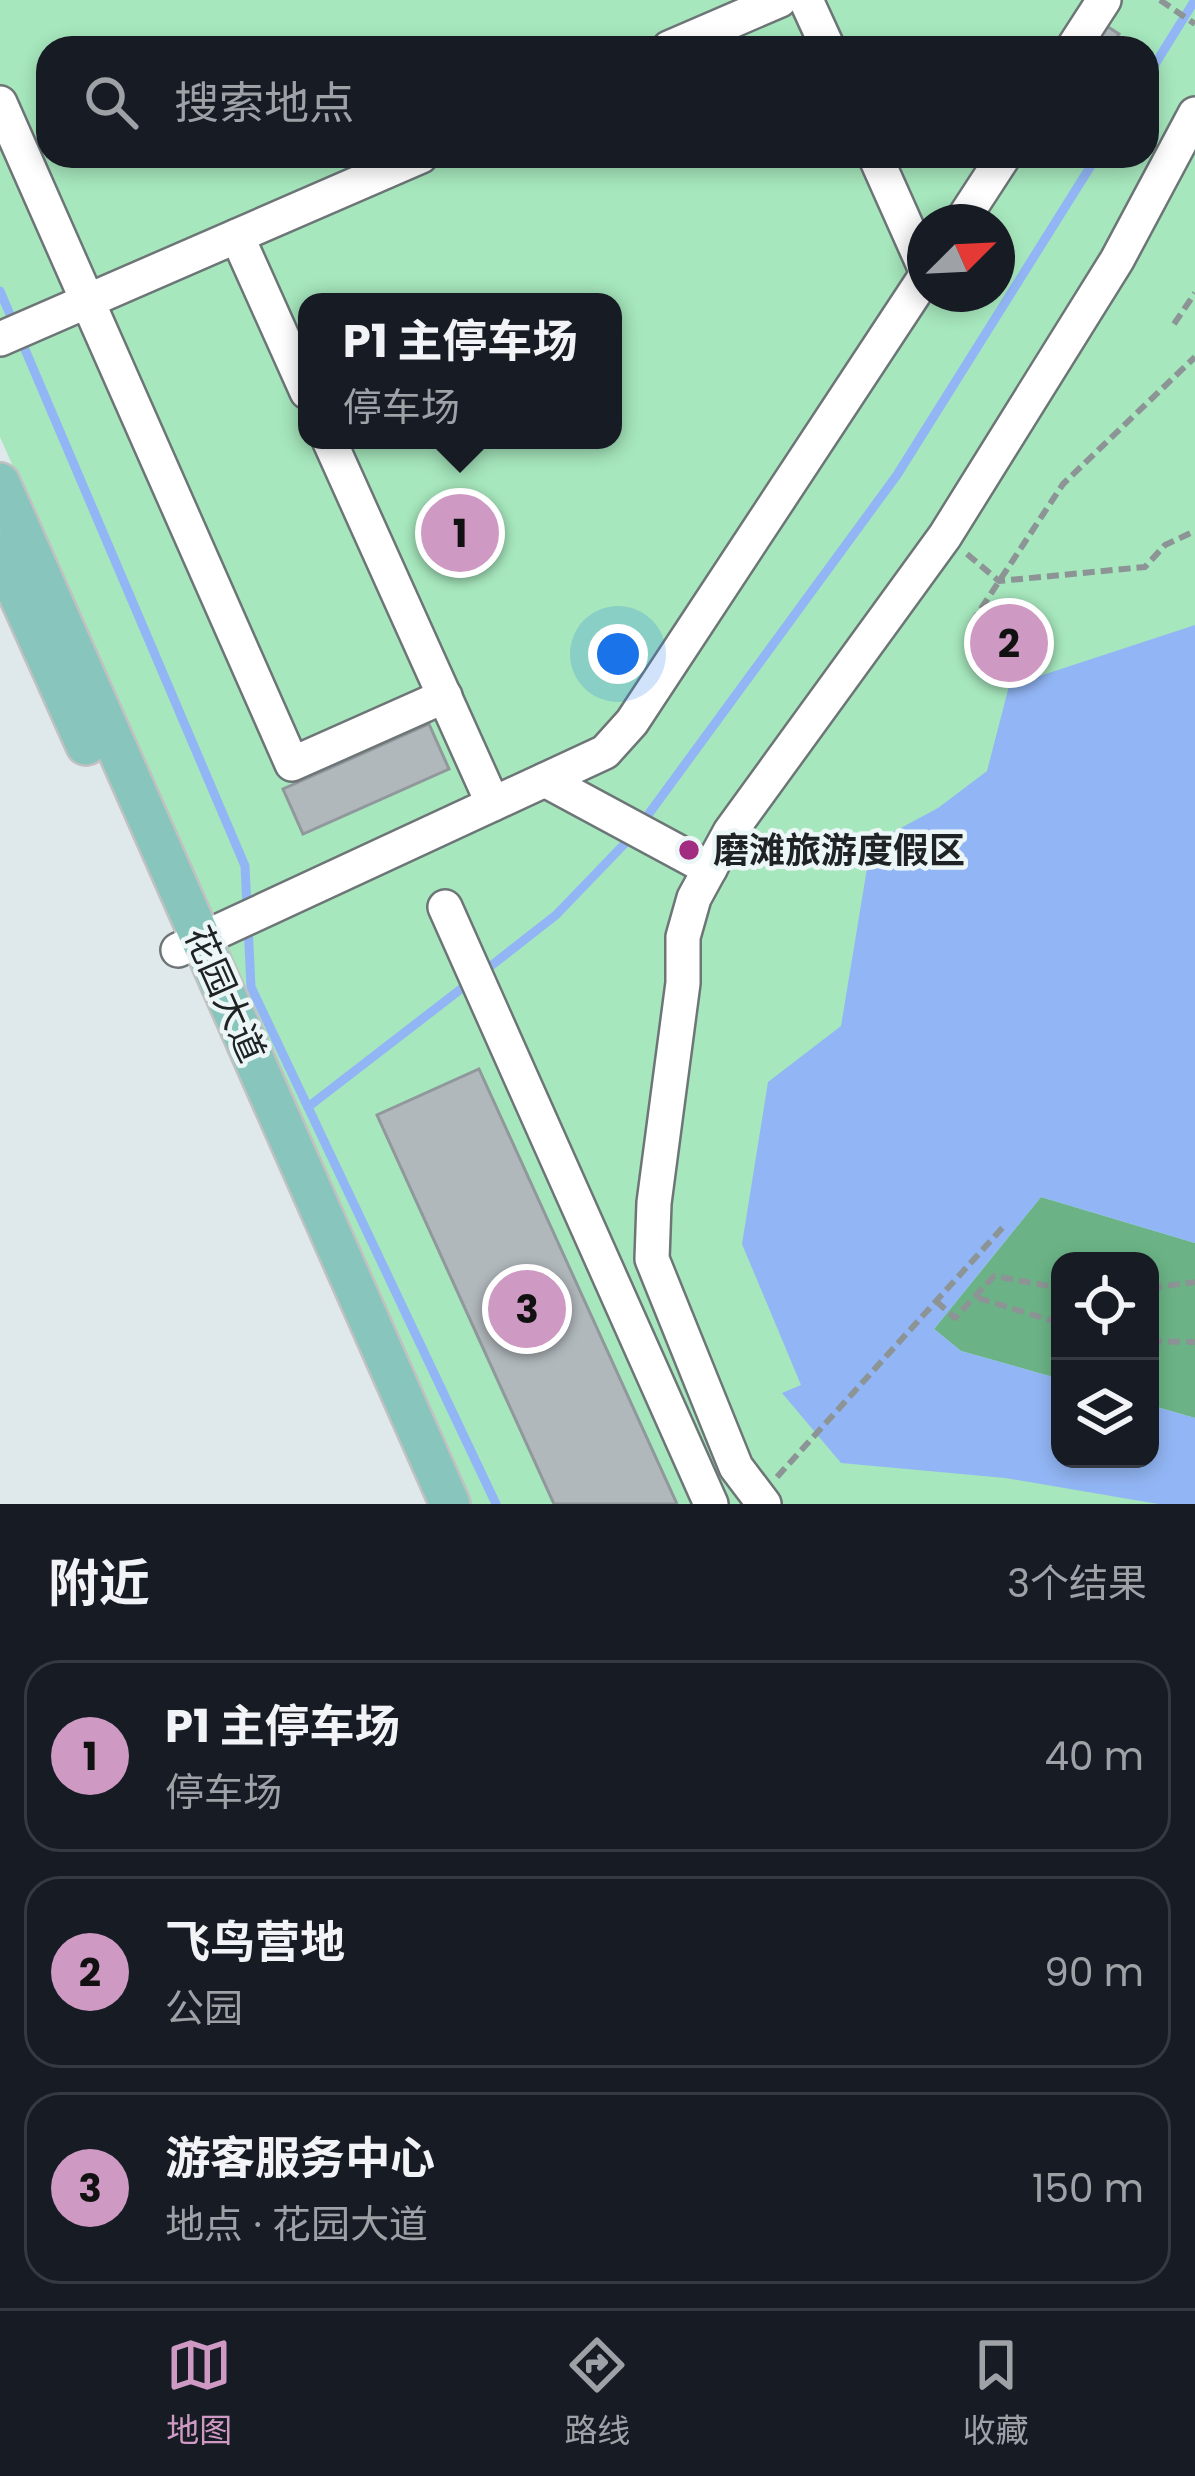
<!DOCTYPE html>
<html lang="zh">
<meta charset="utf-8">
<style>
:root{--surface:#171b24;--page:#20242c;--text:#f1f3f6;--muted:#9ea1a6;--line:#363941;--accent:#ce99c2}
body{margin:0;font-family:Poppins,"Noto Sans SC",sans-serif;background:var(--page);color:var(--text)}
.controls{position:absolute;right:36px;bottom:36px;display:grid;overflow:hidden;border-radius:24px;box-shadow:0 6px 18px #0003}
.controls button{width:108px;height:108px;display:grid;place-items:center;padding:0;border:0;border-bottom:3px solid var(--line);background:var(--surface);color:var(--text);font:60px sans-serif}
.compass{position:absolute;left:907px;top:204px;width:108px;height:108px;border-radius:50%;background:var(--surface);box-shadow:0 6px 18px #0003;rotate:66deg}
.you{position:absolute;left:618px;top:654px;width:42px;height:42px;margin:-30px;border:9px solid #fff;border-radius:50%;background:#1a73e8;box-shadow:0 0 0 18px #1a73e833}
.badge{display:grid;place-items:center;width:78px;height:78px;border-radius:50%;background:var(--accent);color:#111;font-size:39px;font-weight:700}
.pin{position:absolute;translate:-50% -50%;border:6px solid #fff;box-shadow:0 3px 12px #0006}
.popup{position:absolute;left:298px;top:293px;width:324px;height:156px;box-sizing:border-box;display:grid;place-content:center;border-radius:24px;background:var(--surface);filter:drop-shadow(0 3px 9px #0005);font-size:39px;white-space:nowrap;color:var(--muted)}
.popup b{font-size:45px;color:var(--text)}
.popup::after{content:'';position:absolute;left:50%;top:100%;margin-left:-24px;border:24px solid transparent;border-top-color:var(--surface)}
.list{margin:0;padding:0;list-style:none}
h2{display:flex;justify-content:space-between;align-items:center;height:156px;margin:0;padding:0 48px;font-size:51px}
h2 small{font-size:39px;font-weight:400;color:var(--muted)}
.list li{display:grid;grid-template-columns:78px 1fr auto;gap:36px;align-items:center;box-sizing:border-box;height:192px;margin:0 24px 24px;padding:0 24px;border:3px solid var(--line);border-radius:36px}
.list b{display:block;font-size:45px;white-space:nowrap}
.list p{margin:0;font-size:39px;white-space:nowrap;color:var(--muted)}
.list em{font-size:39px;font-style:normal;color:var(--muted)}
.icon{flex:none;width:66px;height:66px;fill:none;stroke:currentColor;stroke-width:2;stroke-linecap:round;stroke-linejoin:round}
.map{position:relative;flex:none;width:1195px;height:1504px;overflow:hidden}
.search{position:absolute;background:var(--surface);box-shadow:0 6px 18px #0003;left:36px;right:36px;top:36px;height:132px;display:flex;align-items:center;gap:30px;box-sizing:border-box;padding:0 42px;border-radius:36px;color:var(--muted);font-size:45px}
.sheet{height:804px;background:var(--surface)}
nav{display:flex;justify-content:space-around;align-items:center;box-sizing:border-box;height:168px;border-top:3px solid var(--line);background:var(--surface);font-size:33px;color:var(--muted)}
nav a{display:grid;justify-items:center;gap:6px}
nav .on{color:var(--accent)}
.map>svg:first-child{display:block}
</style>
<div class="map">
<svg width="1195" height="1504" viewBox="0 0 1195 1504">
<rect width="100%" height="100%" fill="#dfe8ea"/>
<path fill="#a6e7bd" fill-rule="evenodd" d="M0,0H1195V1504H472L0,437ZM48,48H1147V156H48ZM925,222H997V294H925ZM307,302H613V440H307ZM1060,1261H1150V1459H1060Z"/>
<polygon fill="#6bb386" points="1041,1197 1195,1243 1195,1418 1150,1405 1150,1261 1060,1261 1060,1379 961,1351 934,1329"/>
<polygon fill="#92b6f5" points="1195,625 1195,1243 1041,1197 934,1329 961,1351 1060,1379 1060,1459 1150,1459 1150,1405 1195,1418 1195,1504 1158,1504 1005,1478 841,1463 782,1393 801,1385 742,1244 768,1082 841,1026 871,844 938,808 987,771 1009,686"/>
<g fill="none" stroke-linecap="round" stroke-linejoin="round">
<g stroke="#92b6f5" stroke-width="9">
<polyline points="1147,77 1195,0"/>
<polyline points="0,291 14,324"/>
<polyline points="21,340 245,866 247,907"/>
<polyline points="248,924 251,987 496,1504"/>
<polyline points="483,972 556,915 634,834 897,475 1097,156"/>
<polyline points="308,1107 470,982"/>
</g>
</g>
<g fill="#b1b8bc" stroke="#91989c" stroke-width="3">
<polygon points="1105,25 1119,34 1110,48 1090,48"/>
<polygon points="429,724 449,769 303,834 283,789"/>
<polygon points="479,1069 677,1504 554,1504 377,1115"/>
</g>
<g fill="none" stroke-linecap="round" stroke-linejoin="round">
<defs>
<g id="minor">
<polyline points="806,0 828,48"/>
<polyline points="669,48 780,0"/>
<polyline points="1073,48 1104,0"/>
<polyline points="0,103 292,764 445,696"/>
<polyline points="875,156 925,268"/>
<polyline points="961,222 1004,156"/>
<polyline points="237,236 307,392"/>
<polyline points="0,339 421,156"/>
<polyline points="329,440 493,804"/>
<polyline points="545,780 710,869"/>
<polyline points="445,907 711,1504"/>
<polyline points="178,950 605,752 632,722 925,277"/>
<polyline points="764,1504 736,1467 652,1259 654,1203 683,983 683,937 694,898 730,832 945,536 1117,260 1195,114"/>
</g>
<g id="major">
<polyline points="0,483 450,1504"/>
<polyline points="0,553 86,745"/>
</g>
</defs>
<use href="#minor" stroke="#6d7577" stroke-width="38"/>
<use href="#major" stroke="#c1c1c2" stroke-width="44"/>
<g stroke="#8d9495" stroke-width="6" stroke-dasharray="12 6" stroke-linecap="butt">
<polyline points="1160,0 1195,24"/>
<polyline points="1174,324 1195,293"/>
<polyline points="967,554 999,581 1145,567 1165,545 1195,531"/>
<polyline points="971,624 1063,484 1195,357"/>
<polyline points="1150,1288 1195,1282"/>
<polyline points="978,1298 1060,1323"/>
<polyline points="936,1301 955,1318 994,1276 1060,1288"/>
<polyline points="1150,1341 1195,1342"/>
<polyline points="777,1477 1004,1226"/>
</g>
<use href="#minor" stroke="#fff" stroke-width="33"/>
<use href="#major" stroke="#88c5bc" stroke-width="39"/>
</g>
<circle fill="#a32c83" stroke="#ecf6f7" stroke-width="4.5" cx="689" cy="850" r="12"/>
<g text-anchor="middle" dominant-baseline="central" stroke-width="9" stroke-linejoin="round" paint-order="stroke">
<g font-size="36" font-weight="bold" fill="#202324" stroke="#ecf6f7" text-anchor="start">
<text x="713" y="850">磨滩旅游度假区</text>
</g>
<g font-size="36" fill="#202324" stroke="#ecf6f7">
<text transform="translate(225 994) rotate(66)">花园大道</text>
</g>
</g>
</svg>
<div class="controls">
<button><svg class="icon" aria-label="locate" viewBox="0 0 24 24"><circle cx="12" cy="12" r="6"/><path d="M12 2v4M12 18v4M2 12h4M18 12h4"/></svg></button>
<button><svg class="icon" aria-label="layers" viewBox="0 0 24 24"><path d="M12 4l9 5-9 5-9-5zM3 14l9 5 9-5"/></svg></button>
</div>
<svg class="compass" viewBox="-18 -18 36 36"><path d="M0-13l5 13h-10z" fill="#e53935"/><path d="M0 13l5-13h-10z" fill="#9ea1a6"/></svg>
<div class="you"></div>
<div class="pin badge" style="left:460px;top:533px">1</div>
<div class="popup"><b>P1 主停车场</b>停车场</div>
<div class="pin badge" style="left:1009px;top:643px">2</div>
<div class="pin badge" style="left:527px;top:1309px">3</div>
<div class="search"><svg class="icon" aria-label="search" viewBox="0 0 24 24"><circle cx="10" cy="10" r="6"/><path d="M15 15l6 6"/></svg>搜索地点</div>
</div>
<section class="sheet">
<h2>附近<small>3个结果</small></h2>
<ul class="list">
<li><span class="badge">1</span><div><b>P1 主停车场</b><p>停车场</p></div><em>40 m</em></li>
<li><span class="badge">2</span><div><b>飞鸟营地</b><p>公园</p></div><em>90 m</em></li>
<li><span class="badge">3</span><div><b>游客服务中心</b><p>地点 · 花园大道</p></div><em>150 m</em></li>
</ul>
</section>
<nav>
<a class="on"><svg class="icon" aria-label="map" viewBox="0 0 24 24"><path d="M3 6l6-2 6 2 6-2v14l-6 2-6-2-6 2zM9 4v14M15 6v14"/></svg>地图</a>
<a><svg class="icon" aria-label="directions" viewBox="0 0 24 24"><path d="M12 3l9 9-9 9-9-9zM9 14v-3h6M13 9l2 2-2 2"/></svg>路线</a>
<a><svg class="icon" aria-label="saved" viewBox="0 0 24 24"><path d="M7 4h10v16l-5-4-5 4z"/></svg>收藏</a>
</nav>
